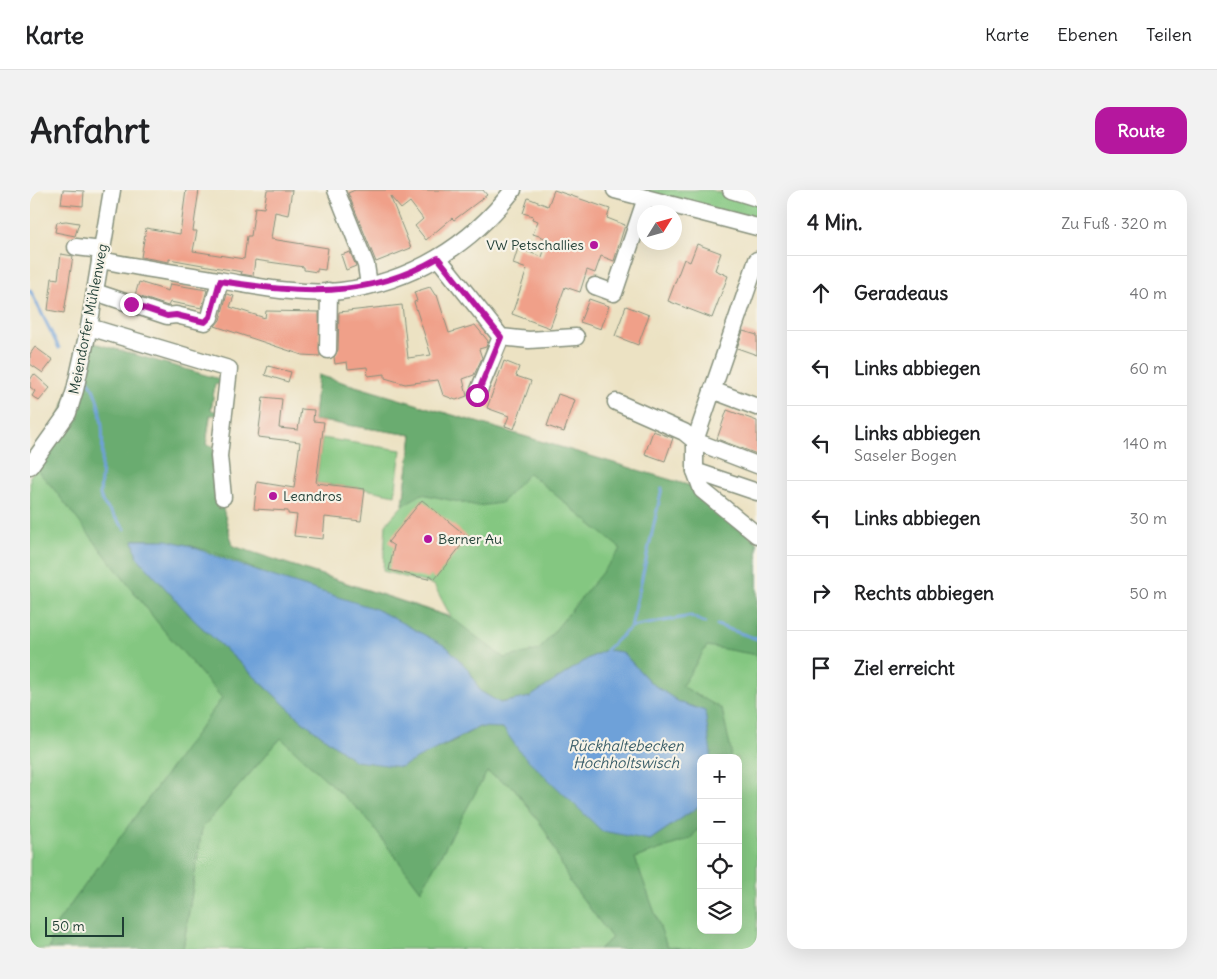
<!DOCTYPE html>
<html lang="de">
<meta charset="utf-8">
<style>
:root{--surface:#fff;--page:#f2f2f2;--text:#202124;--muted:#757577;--line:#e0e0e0;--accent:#b5179e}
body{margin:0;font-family:Delius,sans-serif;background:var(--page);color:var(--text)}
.controls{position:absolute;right:15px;bottom:15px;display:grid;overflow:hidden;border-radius:10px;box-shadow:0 5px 20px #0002}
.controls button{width:45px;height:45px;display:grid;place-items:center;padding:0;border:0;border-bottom:1px solid var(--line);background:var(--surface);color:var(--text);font:25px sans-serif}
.compass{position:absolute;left:607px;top:15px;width:45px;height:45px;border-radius:50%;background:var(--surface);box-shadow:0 5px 20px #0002;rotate:53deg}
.scale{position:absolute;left:15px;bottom:12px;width:79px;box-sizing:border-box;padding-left:5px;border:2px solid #1f3d34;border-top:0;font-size:14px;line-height:18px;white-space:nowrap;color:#1f3d34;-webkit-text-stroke:4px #f7f3e8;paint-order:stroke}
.stop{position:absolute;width:15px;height:15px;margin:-11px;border:4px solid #b5179e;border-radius:50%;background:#fff}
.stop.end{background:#b5179e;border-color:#fff;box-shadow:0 1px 5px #0008}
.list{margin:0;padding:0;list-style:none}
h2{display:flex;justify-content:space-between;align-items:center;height:65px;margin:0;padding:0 20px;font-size:21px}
h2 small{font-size:16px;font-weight:400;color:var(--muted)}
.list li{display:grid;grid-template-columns:32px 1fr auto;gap:15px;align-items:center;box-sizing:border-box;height:75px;padding:0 20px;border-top:1px solid var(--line)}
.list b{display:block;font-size:19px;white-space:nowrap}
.list p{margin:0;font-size:16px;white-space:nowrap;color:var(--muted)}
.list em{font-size:16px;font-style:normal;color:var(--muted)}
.icon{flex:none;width:28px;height:28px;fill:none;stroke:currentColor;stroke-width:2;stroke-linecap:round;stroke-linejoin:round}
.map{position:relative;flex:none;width:727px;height:759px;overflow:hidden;border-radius:15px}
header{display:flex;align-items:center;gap:30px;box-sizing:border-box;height:70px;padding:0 25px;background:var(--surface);border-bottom:1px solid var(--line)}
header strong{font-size:24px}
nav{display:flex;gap:28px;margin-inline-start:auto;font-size:18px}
.intro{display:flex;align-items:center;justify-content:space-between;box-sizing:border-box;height:120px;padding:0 30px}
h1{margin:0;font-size:35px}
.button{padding:12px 22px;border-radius:15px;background:var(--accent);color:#fff;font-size:18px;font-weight:700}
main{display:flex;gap:30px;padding:0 30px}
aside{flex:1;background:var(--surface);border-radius:15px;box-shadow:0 5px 20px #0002}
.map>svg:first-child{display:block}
</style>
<header>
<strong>Karte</strong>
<nav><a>Karte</a><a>Ebenen</a><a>Teilen</a></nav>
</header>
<div class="intro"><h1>Anfahrt</h1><a class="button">Route</a></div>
<main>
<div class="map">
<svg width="727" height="759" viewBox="0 0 727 759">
<rect width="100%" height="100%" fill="#f7f3e8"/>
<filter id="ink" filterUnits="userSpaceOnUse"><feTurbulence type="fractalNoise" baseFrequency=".02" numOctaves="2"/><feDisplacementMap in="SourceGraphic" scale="10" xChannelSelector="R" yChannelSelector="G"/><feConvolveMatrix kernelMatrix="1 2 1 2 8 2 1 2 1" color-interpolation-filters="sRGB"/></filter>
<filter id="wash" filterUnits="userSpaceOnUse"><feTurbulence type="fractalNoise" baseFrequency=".0096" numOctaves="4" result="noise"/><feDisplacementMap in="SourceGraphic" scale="20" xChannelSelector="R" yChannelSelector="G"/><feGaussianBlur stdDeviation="1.12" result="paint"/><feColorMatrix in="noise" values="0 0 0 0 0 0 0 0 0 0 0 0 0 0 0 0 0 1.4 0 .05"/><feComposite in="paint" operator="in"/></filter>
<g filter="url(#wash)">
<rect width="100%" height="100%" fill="#ece2c3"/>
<g fill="#84c781" stroke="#52825a" fill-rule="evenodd">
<polygon points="607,0 681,0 727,14 727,31"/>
<path d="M61,152L185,193L176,255L185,272L193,319L203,356L421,427L404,395L353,381L356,334L373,315L382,245L284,230L288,185L661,296L727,352V759H655L582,748L569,759H153L172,638L251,548L22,740L20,759H0V286L6,279ZM671,568H708V740H671Z"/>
<polygon points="292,248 371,260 365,305 335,299 286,293"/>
</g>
<path fill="#6bac6f" stroke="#457452" d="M61,152L193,190L192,195L185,194L181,220L188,222L187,225H180L176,255L183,256L193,319L203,356L422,428L474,468L509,460L591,359L499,283L471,313L448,316L392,304L373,315L382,245L284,230L288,185L661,296L727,352V465L677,456L652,496L692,519L701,560L700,568H680L675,521L649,512L621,493L592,462L576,460L559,468L500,507L470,513L450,501L439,480C389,457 338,433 287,409C230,383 167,345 103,350L107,367L165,431L270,529L325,571L413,557L449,537L474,538L491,563L620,650L671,615V636L660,649L605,668L637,756L655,759H569L582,748L540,692L515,640L484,598L457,582L391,701L333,624L251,548L172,638L153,759H20L22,740L192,508L131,437L23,298L6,279Z"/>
<polygon fill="#6ea1d9" stroke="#466f86" points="103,350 137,350 157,355 226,381 346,419 417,457 439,480 450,501 470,513 500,507 559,468 576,460 592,462 621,493 649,512 675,521 681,563 680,568 671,568 671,615 620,650 572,641 491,563 473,538 449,537 371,577 325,571 270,529 165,431 107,367"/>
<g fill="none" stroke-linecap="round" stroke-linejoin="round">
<g stroke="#6ea1d9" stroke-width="3">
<polyline points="0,100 29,158"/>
<path d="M57,187C79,222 72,265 70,305L73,313L95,339"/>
<polyline points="687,435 727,449"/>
<polyline points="601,437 632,298"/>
<polyline points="576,460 601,437 661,426 675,433"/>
</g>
</g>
<g id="blocks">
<g fill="#f0a089">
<polygon points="33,0 54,1 53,16 31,14"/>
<polygon points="156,0 169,0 163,41 167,41 163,61 214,69 217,46 221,46 225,17 234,18 237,0 262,0 258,25 245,22 241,49 298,58 295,80 287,79 287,82 274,80 274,77 225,70 223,86 211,84 212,82 139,69 139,72 111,67 116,38 150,44"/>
<polygon points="325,0 453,0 457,5 424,30 422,28 396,50 385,36 393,29 380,12 371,19 360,6 381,58 346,72 318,3"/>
<polygon points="524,0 580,19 577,28 595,35 584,71 571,66 565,83 557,80 550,102 535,97 520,138 482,124 497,79 483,74 488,58 512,67 518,49 503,44 508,31 502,29 503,26 493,23 498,8 518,16"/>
<polygon points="36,31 49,33 45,46 25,42 27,32"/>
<polygon points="667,54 691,63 685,80 698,86 682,128 638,111 654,69 660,72"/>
<polygon points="320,62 326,76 316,80 311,65"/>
<polygon points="31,64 43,66 34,123 18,120 22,88 28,89"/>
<polygon points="109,92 138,101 140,94 177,100 172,118 140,112 138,116 105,105"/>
<polygon points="400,97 405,105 407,105 419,143 445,135 458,151 456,157 449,159 452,168 444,185 433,189 437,206 426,210 413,205 408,190 375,194 355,188 355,184 338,186 337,177 318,179 317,172 305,174 304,167 308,160 309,122 372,115 378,168 401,165 384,112 387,111 384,102"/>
<polygon points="197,104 204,106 200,117 235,128 236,121 289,122 290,166 272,165 185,136 190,130"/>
<polygon points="559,109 579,116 571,139 550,132"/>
<polygon points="596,116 619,125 608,155 585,146"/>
<polygon points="713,141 727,145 727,165 707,158"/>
<polygon points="5,157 23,170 13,183 0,174 0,164"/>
<polygon points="474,171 489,177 486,186 501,191 484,239 475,236 479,226 457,218"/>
<polygon points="238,176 261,182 258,192 235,185"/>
<polygon points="4,184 20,198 9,211 2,206 5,201 0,197 0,190"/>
<polygon points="528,204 545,210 534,242 517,236"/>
<polygon points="233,207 252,209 249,238 268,240 271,219 284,220 283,231 294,232 286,293 335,299 331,331 295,327 293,349 264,346 267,325 258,324 258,321 224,319 227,292 264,298 270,252 228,247"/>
<polygon points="697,220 727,231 727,264 687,249"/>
<polygon points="623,241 643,248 635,271 615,264"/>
<polygon points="392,310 438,347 405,389 400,385 398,389 359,380 364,356 358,352"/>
</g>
</g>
</g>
<g filter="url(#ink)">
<use href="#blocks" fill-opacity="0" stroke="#86907c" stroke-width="1"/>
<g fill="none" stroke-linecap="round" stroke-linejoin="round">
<defs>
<g id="minor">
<polyline points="306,0 336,75 339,95"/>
<polyline points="585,0 727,37"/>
<polyline points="701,0 727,8"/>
<polyline points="46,57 72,60"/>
<polyline points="408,68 471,147 499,150 546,147"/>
<path d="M70,70C111,78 153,84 194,91C231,97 273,106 311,101C381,92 440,56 483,0"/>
<polyline points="727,70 665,251 665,281 672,300 727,345"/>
<polyline points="565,96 584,103 616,8"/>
<polyline points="65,102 137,126 146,125 175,132 180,127 190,91"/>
<polyline points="59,137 199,179 189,266 193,307"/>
<polyline points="298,160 299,101"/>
<polyline points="682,200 727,217"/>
<polyline points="447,205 471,147"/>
<polyline points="586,212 654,242 665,251 727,275"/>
<polyline points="0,276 38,223 45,200 59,137 82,0"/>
<polyline points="665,281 727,302"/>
</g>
</defs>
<use href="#minor" stroke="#86907c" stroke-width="19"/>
<use href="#minor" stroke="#fff" stroke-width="16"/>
</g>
</g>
<g fill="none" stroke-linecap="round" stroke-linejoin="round" filter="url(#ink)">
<path stroke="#b5179e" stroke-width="6" d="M101,114L137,126L146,125L175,132L180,127L190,91C268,103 336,110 408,68L471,147L447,205"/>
</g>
<g fill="#b5179e" stroke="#f7f3e8" stroke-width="2">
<circle cx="564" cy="55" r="5"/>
<circle cx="243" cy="306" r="5"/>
<circle cx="398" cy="349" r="5"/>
</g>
<g text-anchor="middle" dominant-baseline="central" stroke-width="4.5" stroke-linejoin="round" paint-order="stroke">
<g font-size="14" fill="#1f3d34" stroke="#f7f3e8" text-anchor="start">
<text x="554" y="55" text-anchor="end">VW Petschallies</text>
<text x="253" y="306">Leandros</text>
<text x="408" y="349">Berner Au</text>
</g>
<g font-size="14" fill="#1f3d34" stroke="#f7f3e8">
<text transform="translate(58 129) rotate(-79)">Meiendorfer Mühlenweg</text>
</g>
<g font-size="15" font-style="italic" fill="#375b66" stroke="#f7f3e8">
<text x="596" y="555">Rückhaltebecken<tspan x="596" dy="17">Hochholtswisch</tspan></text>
</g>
</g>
</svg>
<div class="controls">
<button>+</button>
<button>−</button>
<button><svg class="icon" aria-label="locate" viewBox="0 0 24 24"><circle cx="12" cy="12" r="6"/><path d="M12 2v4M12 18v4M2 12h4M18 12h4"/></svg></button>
<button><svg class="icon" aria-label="layers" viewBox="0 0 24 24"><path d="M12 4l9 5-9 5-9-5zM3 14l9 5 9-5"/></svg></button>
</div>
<svg class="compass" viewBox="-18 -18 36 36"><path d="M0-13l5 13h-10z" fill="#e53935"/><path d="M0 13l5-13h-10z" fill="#757577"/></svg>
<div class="scale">50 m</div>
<div class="stop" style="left:447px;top:205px"></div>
<div class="stop end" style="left:101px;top:114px"></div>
</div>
<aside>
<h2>4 Min.<small>Zu Fuß · 320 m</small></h2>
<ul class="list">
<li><svg class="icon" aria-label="ahead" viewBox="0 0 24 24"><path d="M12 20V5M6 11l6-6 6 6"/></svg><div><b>Geradeaus</b></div><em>40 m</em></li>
<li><svg class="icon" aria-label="left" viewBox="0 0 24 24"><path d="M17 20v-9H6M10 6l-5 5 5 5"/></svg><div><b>Links abbiegen</b></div><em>60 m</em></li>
<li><svg class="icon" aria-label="left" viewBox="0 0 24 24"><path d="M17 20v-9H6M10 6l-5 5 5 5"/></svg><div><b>Links abbiegen</b><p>Saseler Bogen</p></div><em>140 m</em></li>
<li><svg class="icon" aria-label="left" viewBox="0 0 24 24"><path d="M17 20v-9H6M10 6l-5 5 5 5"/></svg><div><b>Links abbiegen</b></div><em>30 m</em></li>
<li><svg class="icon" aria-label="right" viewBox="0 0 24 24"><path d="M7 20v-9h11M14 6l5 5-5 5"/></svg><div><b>Rechts abbiegen</b></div><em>50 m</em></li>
<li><svg class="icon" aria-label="arrive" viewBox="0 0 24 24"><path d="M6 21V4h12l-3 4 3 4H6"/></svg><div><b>Ziel erreicht</b></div></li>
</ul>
</aside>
</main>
